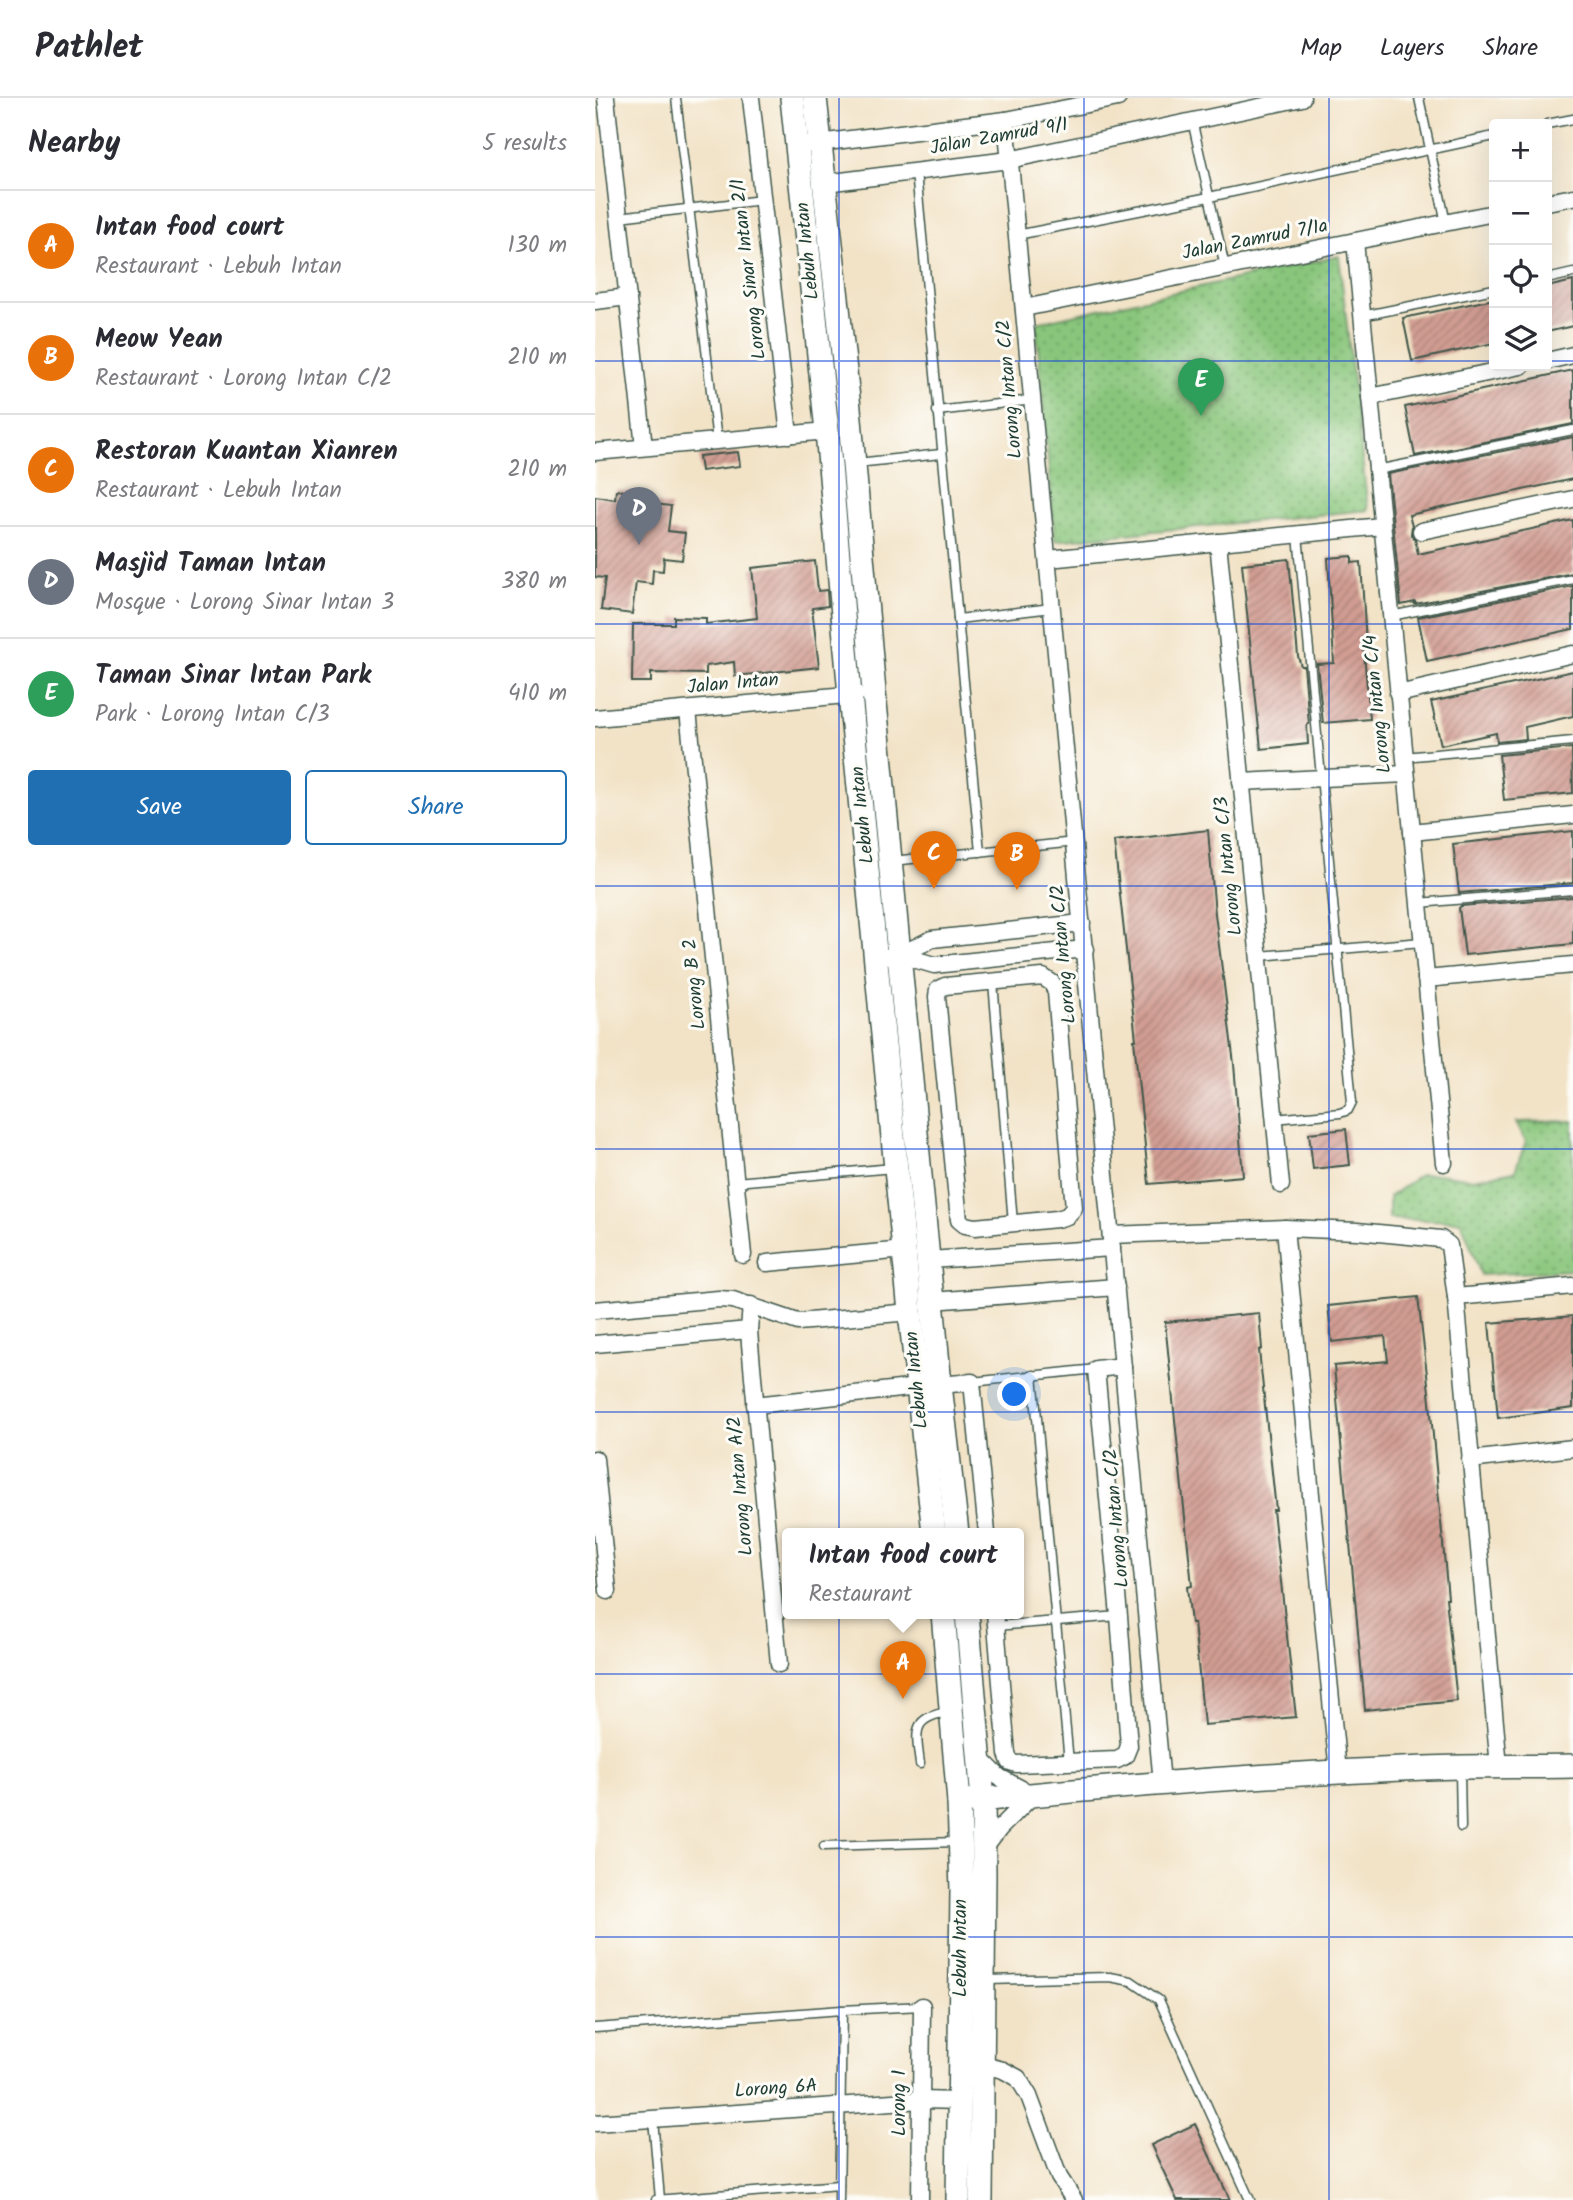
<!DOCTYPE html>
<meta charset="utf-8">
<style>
:root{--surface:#fff;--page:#f7f7f7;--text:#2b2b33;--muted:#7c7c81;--line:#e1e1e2;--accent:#1f6fb2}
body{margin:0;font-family:Kalam,sans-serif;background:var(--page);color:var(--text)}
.controls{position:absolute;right:21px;top:21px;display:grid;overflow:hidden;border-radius:7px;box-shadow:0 7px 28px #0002}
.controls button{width:63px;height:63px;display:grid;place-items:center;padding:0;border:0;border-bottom:2px solid var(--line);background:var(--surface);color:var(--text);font:35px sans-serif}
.you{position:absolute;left:420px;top:1297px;width:24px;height:24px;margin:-18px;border:5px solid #fff;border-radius:50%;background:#1a73e8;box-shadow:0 0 0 10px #1a73e833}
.badge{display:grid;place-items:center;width:46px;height:46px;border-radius:50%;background:var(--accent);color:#fff;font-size:23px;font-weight:700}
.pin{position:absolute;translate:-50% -58px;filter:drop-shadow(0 2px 4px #0008)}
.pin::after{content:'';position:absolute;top:37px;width:24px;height:21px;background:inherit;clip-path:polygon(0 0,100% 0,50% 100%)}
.popup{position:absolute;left:187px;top:1430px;width:242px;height:91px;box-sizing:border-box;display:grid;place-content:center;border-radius:7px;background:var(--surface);filter:drop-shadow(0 2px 5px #0005);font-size:23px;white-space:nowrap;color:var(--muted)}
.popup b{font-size:26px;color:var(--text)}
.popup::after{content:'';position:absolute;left:50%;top:100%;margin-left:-14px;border:14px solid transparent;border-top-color:var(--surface)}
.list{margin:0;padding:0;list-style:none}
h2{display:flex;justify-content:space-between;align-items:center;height:91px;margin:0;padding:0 28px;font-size:30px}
h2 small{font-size:23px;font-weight:400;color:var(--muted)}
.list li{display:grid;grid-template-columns:46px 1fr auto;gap:21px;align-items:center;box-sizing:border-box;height:112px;padding:0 28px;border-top:2px solid var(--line)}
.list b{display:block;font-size:26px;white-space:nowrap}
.list p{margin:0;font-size:23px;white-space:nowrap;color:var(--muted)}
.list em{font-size:23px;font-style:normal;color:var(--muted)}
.actions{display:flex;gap:14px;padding:21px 28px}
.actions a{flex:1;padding:16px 0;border:2px solid var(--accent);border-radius:7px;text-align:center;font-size:24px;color:var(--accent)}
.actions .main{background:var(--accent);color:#fff}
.icon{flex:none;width:38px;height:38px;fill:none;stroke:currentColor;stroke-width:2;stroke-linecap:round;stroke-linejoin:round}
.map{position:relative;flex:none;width:978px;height:2102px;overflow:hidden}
header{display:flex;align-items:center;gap:42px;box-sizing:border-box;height:98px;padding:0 35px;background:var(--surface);border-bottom:2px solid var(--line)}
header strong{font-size:33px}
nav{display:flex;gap:38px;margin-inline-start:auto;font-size:24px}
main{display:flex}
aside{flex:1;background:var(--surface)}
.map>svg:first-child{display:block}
</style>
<header>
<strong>Pathlet</strong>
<nav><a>Map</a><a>Layers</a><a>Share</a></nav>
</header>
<main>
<aside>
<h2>Nearby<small>5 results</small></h2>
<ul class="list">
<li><span class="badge" style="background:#e8710a">A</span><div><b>Intan food court</b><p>Restaurant · Lebuh Intan</p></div><em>130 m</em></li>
<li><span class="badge" style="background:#e8710a">B</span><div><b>Meow Yean</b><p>Restaurant · Lorong Intan C/2</p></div><em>210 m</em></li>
<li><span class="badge" style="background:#e8710a">C</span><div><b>Restoran Kuantan Xianren</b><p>Restaurant · Lebuh Intan</p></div><em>210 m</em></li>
<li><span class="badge" style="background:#6b7280">D</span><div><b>Masjid Taman Intan</b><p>Mosque · Lorong Sinar Intan 3</p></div><em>380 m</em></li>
<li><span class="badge" style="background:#2e9e5b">E</span><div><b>Taman Sinar Intan Park</b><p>Park · Lorong Intan C/3</p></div><em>410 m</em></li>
</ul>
<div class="actions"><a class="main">Save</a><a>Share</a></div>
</aside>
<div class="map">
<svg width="978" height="2102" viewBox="0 0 978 2102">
<defs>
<pattern id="park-dots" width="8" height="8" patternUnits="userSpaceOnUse" patternTransform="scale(1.75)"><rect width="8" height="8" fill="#89c67c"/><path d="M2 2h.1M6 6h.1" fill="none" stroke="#6fa266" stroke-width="1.8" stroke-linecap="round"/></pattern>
<pattern id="building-hatch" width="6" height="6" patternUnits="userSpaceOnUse" patternTransform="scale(1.75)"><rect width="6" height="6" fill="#d29d93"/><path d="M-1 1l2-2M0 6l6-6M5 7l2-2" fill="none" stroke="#aa8179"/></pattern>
</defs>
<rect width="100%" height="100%" fill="#fdfcf7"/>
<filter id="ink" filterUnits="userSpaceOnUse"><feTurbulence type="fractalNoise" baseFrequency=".0143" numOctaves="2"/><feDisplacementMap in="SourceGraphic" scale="14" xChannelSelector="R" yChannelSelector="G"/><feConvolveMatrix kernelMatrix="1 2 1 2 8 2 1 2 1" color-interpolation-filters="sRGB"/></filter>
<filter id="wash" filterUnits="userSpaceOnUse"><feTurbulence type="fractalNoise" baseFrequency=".00686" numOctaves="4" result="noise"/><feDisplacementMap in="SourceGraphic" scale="28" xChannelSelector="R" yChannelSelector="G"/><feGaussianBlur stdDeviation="1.57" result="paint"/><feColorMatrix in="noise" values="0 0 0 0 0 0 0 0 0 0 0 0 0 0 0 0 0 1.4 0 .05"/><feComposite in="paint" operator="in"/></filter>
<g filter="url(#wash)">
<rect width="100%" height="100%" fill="#f2e3c7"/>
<g fill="url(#park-dots)" stroke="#548258" stroke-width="2">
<polygon points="744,158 773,412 460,443 441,225"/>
<polygon points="978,1023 978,1172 886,1177 866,1123 794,1121 794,1099 825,1077 844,1076 878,1081 920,1073 931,1043 921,1024"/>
</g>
<g id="blocks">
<g fill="url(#building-hatch)">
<polygon points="978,183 978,228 952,234 952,189"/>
<polygon points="899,201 899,245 817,263 808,220"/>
<polygon points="978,272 978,326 820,358 810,309"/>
<polygon points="978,339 978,381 814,417 817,428 816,436 820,441 823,456 978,422 978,475 820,506 820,504 806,507 793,376"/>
<polygon points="143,354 145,368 106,373 104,358"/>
<polygon points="21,392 52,396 51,405 76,408 73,433 90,435 87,462 69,460 68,473 58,472 57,486 41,484 37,516 6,512 10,480 0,479 0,398 20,401"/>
<polygon points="757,458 757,465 766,464 771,545 768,545 775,621 728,625 722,566 739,565 733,460"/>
<polygon points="694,461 703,558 706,568 709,568 714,626 712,627 713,646 666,651 647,466"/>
<polygon points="220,463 223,493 232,492 233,508 217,510 224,569 140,578 139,564 111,568 111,576 56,575 56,584 37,584 38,526 79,526 79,519 111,520 111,526 162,520 157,470"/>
<polygon points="978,488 978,531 832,563 823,519"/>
<polygon points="978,573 978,618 930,629 931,641 902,644 901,635 846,647 836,604"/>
<polygon points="977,650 978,695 909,702 904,657"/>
<polygon points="613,732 620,816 639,966 648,1078 554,1086 539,942 541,942 519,743"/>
<polygon points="978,733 978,785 864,795 858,746"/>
<polygon points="978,799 978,846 870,857 864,810 866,808"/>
<polygon points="751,1031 755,1067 718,1071 714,1035"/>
<polygon points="823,1199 834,1294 853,1500 851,1500 862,1603 770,1612 739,1268 793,1263 790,1238 737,1244 733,1208"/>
<polygon points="664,1215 667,1251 664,1252 681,1412 678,1412 701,1619 609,1627 599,1525 596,1525 592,1489 597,1488 570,1224"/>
<polygon points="978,1218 978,1310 903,1320 894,1225"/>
<polygon points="600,2026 635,2102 582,2102 556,2047"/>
</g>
</g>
</g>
<g filter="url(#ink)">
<use href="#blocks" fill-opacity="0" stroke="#3f564a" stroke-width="2"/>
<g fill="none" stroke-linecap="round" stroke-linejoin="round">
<defs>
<g id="lane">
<polyline points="81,0 122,343"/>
<polyline points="824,0 851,125"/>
<polyline points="597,22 630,169"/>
<polyline points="952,26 978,21"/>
<polyline points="321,74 385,754"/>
<polyline points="24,119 167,102"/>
<polyline points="422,137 614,99 899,38"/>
<polyline points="952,181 978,175"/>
<polyline points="767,218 899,191"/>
<polyline points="342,313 438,302"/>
<polyline points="262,365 346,356"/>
<polyline points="782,372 978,332"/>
<polyline points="796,518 978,481"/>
<polyline points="363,521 457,510"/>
<polyline points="809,659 978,643"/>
<polyline points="297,763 480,744"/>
<polyline points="824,805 978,792"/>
<polyline points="664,858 827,844"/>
<polyline points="398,884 418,1125"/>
<polyline points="679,1021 745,1015 753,1012 757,1004 703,437"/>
<polyline points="141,1084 298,1070"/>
<polyline points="438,1277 474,1664"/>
<polyline points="377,1284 501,1271"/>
<polyline points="401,1528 524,1518"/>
<path d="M325,1666C321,1634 316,1619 354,1614"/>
<polyline points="865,1672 866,1729"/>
<polyline points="229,1748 362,1744"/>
<polyline points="392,1882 515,1879 536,1883 564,1902 655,2102"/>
<polyline points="0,1930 247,1912 327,1908"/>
<polyline points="58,2021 65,2101"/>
<polyline points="61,2102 244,2087"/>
<polyline points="244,2102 247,1912"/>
</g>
<g id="street">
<polyline points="11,0 49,349"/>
<polyline points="156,0 194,337"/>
<polyline points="411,22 567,1685"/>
<polyline points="215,46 411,22 523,0"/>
<polyline points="230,85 414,62 707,0"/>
<polyline points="952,104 978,99"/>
<polyline points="760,143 849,1065"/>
<polyline points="0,203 33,199"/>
<polyline points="429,210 899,115"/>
<polyline points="952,263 978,257"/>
<polyline points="775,299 926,268"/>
<polyline points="0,354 232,333"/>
<polyline points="826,433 978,401"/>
<polyline points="623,444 686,1087"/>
<polyline points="453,461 787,428"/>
<polyline points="803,596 978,556"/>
<polyline points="93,612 148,1157"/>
<polyline points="0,620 262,596"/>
<polyline points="646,684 811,676"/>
<polyline points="817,734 978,717"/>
<polyline points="305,857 339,867 490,851"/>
<polyline points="295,858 305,857 337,841 487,825"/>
<polygon points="448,879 457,885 461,894 479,1110 472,1118 462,1121 380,1129 370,1127 364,1122 342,899 343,892 350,888"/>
<polyline points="831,881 978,867"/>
<polyline points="690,1130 743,1674"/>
<polyline points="516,1137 690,1130 762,1133 846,1141 854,1147 861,1199 904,1669"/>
<polyline points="334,1162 517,1150"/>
<polyline points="172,1165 309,1152"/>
<polyline points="861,1199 978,1188"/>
<polyline points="337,1203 521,1189"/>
<polyline points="156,1207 154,1232 155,1246 184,1566"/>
<polyline points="0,1212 124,1201 138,1202 203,1224 315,1214"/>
<polyline points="0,1246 154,1232"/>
<polyline points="345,1287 377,1284 392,1435"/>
<polyline points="160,1307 323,1289"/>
<polyline points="0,1361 13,1493"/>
<polyline points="875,1362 978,1350"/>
<polyline points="400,1515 412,1656 415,1664 421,1666 522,1662 530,1658 534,1648 524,1518 501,1271 528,1268"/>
<polyline points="384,1659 404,1679 438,1697 405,1730 389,1751"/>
<polyline points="388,1967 408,1972 423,1980 434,1998 464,2079 479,2102"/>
<polyline points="0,2025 326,2002 365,2003"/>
<polyline points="325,2102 327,1908"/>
</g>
<g id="secondary">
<polyline points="197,0 232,333 255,597 315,1214 339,1435"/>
<polyline points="220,0 254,310 279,594 345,1287 362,1435"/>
<polyline points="348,1515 364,1704 367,1792 363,2102"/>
<polyline points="372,1515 388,1702 389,1776 386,2102"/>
<path d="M364,1704C519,1688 674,1676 830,1670C879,1668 929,1669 978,1668"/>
</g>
</defs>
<use href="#lane" stroke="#3f564a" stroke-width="11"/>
<use href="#street" stroke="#3f564a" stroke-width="19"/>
<use href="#secondary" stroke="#3f564a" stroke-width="26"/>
<use href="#lane" stroke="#fff" stroke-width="8"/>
<use href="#street" stroke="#fff" stroke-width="16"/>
<use href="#secondary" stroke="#fff" stroke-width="23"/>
</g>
</g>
<path fill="none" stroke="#1d4ed8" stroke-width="2" stroke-opacity="0.55" d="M244,0V2102M489,0V2102M734,0V2102M0,263H899M952,263H978M0,526H978M0,788H978M0,1051H978M0,1314H978M0,1576H978M0,1839H978"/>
<g text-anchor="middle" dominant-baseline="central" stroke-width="6" stroke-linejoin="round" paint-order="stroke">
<g font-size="19" fill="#1f3d34" stroke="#fdfcf7">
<text transform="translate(404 39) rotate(-10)">Jalan Zamrud 9/1</text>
<text transform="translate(660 142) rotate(-11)">Jalan Zamrud 7/1a</text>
<text transform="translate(213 153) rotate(-96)">Lebuh Intan</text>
<text transform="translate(154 171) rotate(-97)">Lorong Sinar Intan 2/1</text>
<text transform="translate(415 291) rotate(-95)">Lorong Intan C/2</text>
<text transform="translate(138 586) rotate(-5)">Jalan Intan</text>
<text transform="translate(783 606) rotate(-96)">Lorong Intan C/4</text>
<text transform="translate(268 717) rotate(-96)">Lebuh Intan</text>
<text transform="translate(634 768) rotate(-96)">Lorong Intan C/3</text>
<text transform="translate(469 856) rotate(-95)">Lorong Intan C/2</text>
<text transform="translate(100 886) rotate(-96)">Lorong B 2</text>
<text transform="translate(322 1282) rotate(-96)">Lebuh Intan</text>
<text transform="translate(146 1388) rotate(-95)">Lorong Intan A/2</text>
<text transform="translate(522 1420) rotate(-95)">Lorong Intan C/2</text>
<text transform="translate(366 1850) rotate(-90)">Lebuh Intan</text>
<text transform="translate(181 1991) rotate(-4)">Lorong 6A</text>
<text transform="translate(305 2005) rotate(-90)">Lorong 1</text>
</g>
</g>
</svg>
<div class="controls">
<button>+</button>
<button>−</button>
<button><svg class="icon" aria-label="locate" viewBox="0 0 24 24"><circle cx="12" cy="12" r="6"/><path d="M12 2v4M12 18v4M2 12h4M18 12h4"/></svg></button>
<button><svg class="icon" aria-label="layers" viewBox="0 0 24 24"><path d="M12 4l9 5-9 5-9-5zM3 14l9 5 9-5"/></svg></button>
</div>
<div class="you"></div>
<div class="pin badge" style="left:308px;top:1601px;background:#e8710a">A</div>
<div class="popup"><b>Intan food court</b>Restaurant</div>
<div class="pin badge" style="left:422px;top:792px;background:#e8710a">B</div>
<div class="pin badge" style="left:339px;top:791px;background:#e8710a">C</div>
<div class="pin badge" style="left:44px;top:447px;background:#6b7280">D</div>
<div class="pin badge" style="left:606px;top:318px;background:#2e9e5b">E</div>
</div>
</main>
